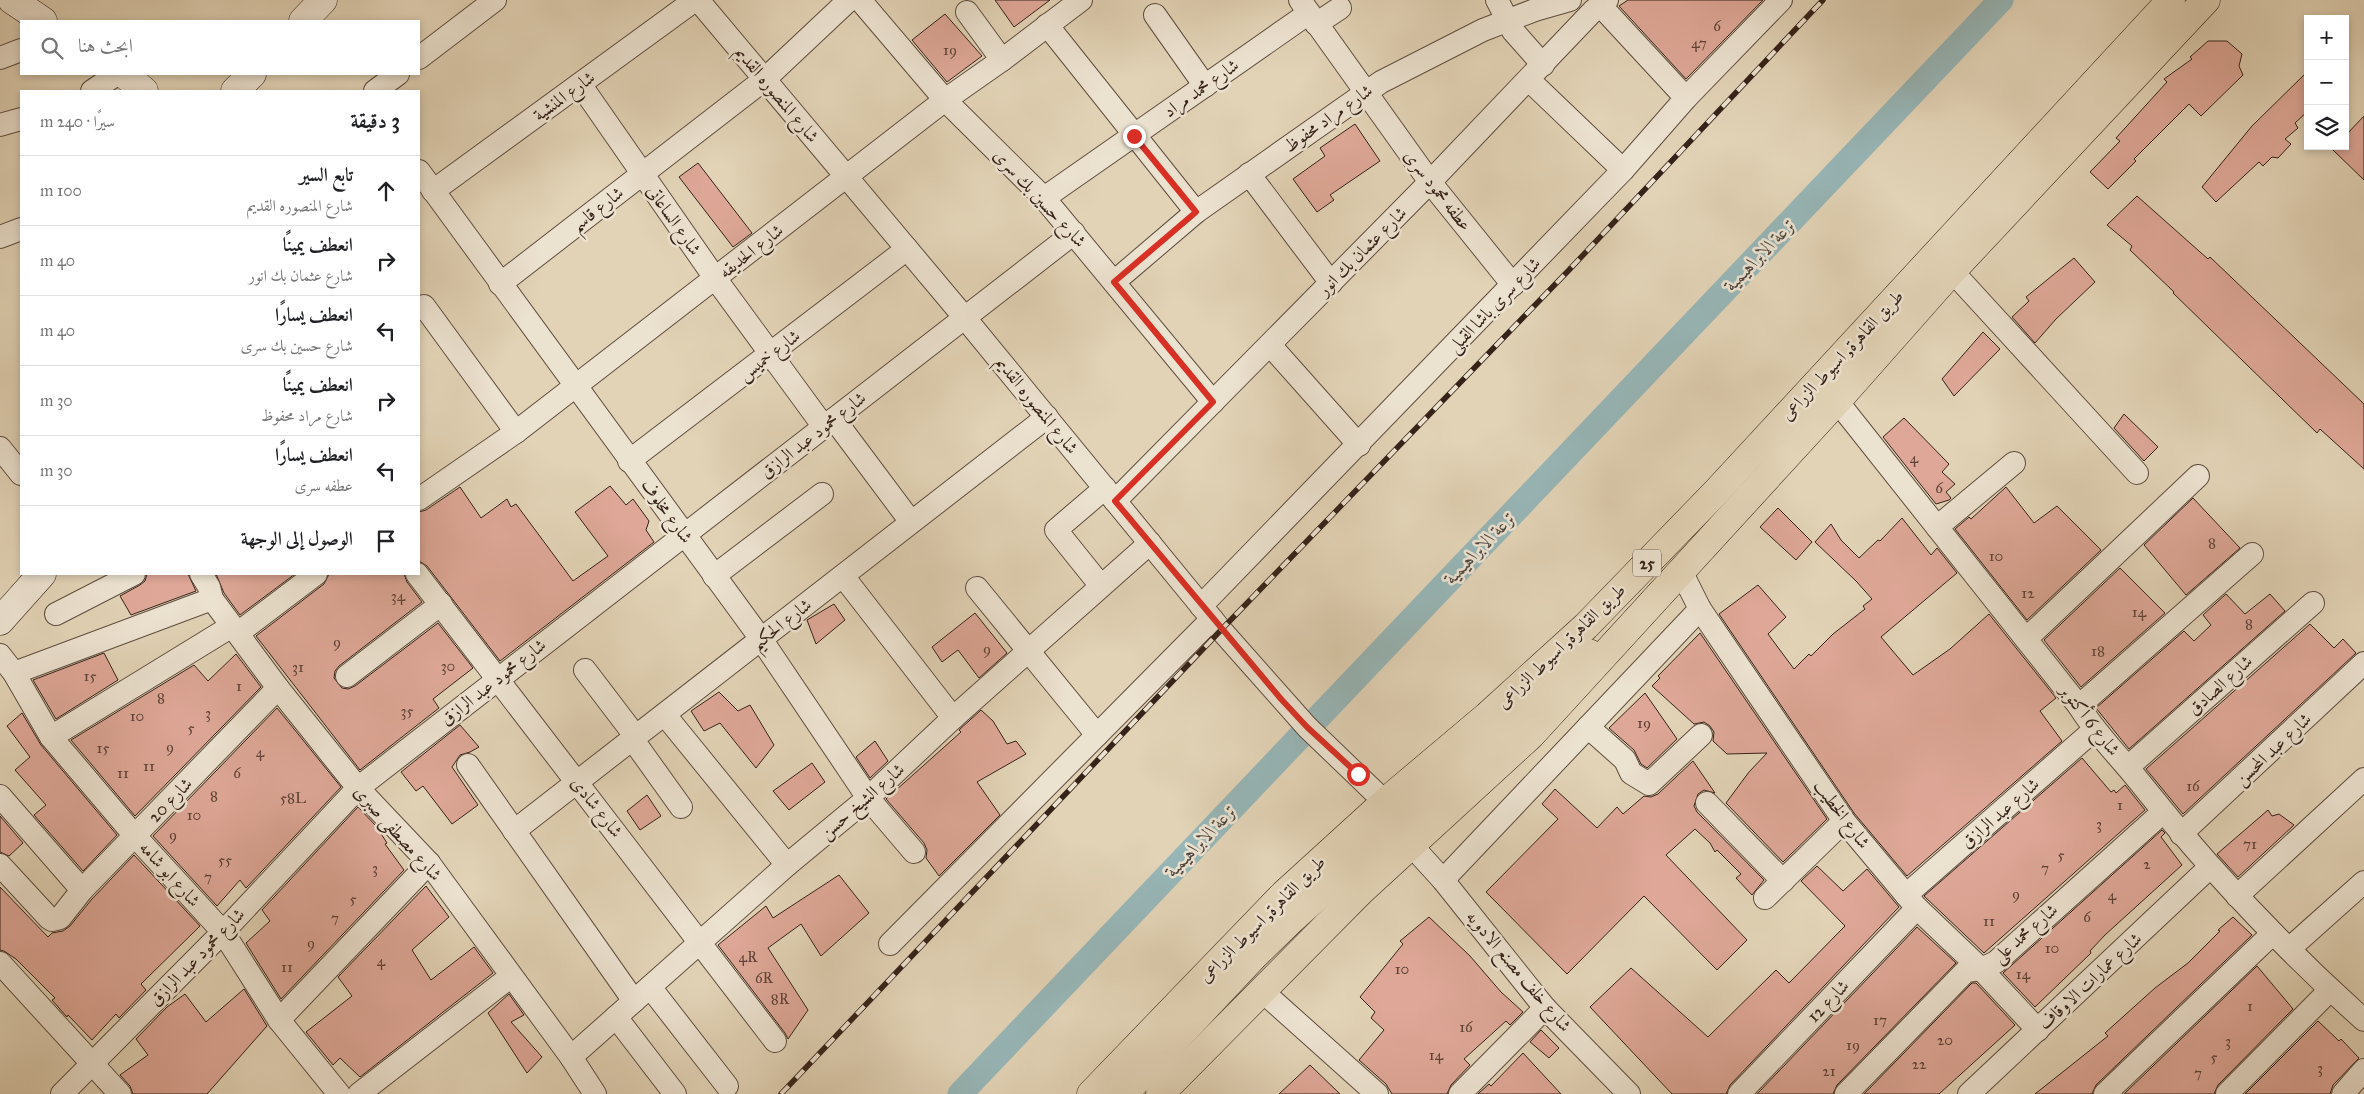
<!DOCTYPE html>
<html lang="ar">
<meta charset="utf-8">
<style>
:root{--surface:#fff;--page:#f2f2f2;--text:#202124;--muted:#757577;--line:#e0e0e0}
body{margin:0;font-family:"IM FELL Great Primer",Amiri,serif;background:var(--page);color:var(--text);direction:rtl}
.controls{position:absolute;right:15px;top:15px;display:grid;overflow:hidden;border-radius:0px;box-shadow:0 2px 8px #0003}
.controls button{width:45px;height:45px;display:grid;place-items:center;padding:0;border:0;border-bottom:1px solid var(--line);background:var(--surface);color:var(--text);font:25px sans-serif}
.stop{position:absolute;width:15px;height:15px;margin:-11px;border:4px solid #d93025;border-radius:50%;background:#fff}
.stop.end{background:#d93025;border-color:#fff;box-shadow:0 1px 5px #0008}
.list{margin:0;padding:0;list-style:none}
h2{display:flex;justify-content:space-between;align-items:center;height:65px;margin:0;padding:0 20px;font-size:21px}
h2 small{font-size:16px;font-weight:400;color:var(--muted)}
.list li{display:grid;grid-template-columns:32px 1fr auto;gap:15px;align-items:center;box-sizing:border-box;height:70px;padding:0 20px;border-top:1px solid var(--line)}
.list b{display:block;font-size:19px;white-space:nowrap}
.list p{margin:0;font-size:16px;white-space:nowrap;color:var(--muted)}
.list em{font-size:16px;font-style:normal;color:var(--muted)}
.icon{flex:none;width:28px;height:28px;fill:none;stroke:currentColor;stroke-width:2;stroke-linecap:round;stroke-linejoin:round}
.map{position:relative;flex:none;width:2364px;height:1094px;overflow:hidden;direction:ltr}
.search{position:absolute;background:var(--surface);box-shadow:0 2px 8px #0003;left:20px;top:20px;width:400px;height:55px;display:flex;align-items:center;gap:12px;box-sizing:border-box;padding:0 18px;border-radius:0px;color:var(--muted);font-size:19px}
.panel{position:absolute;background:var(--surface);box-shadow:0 2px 8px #0003;left:20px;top:90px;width:400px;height:485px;border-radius:0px;direction:rtl}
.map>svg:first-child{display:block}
</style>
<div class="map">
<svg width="2364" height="1094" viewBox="0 0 2364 1094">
<rect width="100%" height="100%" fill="#e2d3b6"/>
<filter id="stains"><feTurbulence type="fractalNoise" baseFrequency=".004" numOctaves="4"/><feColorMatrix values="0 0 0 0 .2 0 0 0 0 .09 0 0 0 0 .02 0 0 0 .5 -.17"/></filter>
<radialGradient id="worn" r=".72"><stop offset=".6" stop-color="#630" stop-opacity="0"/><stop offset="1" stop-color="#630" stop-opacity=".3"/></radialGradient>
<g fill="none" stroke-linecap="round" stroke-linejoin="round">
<polyline stroke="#97b6b7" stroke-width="25" points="960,1094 2001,0"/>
</g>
<g fill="#dea797" stroke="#352219">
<polygon points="995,0 1050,0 1014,27"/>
<polygon points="1628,0 1763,0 1686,79 1619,6"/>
<polygon points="945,14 982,56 947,82 912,40"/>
<polygon points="2208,41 2227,41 2242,54 2239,66 2243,75 2201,116 2189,104 2134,159 2136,161 2108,189 2090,172 2120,141 2116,138 2167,82 2164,79 2192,59 2190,57"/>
<polygon points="2308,71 2308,111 2295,123 2298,128 2285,139 2291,144 2278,158 2272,157 2263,166 2259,162 2216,202 2202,187 2252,126"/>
<polygon points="2364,116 2364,180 2333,150 2336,146 2345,146 2345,136"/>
<polygon points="1355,124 1380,161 1330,195 1334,200 1317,212 1293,179 1325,156 1320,148"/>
<polygon points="698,163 752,233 733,247 679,177"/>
<polygon points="2137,196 2208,259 2210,257 2364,404 2364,469 2320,429 2317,433 2173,293 2174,292 2130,250 2132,246 2107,225"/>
<polygon points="2074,258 2095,282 2056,319 2035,343 2012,317 2029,301 2026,297"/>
<polygon points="1983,332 2000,349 1954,396 1942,379"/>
<polygon points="2124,414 2158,447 2144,461 2114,428"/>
<polygon points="1904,418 1949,464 1942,472 1955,484 1946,492 1951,498 1949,500 1936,504 1883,437"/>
<polygon points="610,486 626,505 633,499 649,521 646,530 654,542 500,661 427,566 419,561 419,512 426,510 460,487 481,518 507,499 511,507 516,504 573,581 608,556 575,512"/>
<polygon points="2006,487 2034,523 2057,506 2101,550 2027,620 1955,529 1969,517 1971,519"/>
<polygon points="2193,498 2240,548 2186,595 2144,545"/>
<polygon points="1778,508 1812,542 1796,560 1760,527"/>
<polygon points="1902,518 1931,555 1937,548 1957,573 1881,637 1913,675 1950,649 1989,614 2056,698 2040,711 2062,741 1907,876 1854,813 1719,614 1758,585 1786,617 1768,634 1794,669 1809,654 1811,656 1833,634 1865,609 1863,606 1872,599 1856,581 1815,542 1831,524 1841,540 1859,558 1878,540 1880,541"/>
<polygon points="2120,568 2165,613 2081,687 2044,640"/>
<polygon points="147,574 188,574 196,591 131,615 120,596 140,585 145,581"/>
<polygon points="216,574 295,574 240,615 224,593"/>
<polygon points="329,574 404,574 407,582 422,602 339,666 335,671 334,678 342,688 348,689 355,686 438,623 473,668 433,699 439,708 360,770 256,636 324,584"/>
<polygon points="2226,594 2245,614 2270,594 2285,611 2129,749 2096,708 2184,631 2194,641 2211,625 2203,615"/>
<polygon points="834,604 845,620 816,644 807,620"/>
<polygon points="975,613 1007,653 979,678 958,650 942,662 932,647"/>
<polygon points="2310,624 2334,648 2343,639 2356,653 2183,814 2146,769"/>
<polygon points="1700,633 1827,819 1783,862 1726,803 1749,772 1767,753 1727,754 1713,741 1714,732 1710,726 1704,722 1694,724 1652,686 1660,678 1658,676"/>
<polygon points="104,653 118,680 56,719 33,680"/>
<polygon points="236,654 261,687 135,816 71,740 194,665 208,681"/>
<polygon points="719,692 738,711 750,705 774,745 756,768 720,723 704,731 691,711"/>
<polygon points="1645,693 1677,739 1647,768 1641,764 1634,750 1609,728"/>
<polygon points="277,708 341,787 246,888 240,880 217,906 153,836"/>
<polygon points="981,710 993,721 1007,744 1016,741 1026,754 977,782 1000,815 939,876 926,858 927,850 924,843 886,799 961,732 959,730"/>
<polygon points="22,713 41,745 117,835 83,871 34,815 46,805 15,770 30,757 7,726"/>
<polygon points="460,725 479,747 470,752 460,755 452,767 478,805 452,824 423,786 416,791 401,772"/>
<polygon points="875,741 888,761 870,778 856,757"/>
<polygon points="2082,758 2111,792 2114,790 2116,793 2125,785 2145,810 1984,953 1924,896"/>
<polygon points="1693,761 1715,793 1704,790 1698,794 1694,806 1697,812 1764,880 1752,895 1736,878 1741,874 1717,850 1715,852 1710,843 1695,829 1666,855 1747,940 1717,970 1644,896 1567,974 1486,892 1558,819 1542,804 1555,789 1597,828 1617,807 1623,814 1644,796 1651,797 1658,794"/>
<polygon points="812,763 825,782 789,810 773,791"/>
<polygon points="647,795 661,816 640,830 627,811"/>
<polygon points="358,807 376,826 387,843 385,844 404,870 281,999 246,943 270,921 262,910"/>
<polygon points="2268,810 2272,816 2279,814 2294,825 2238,877 2217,854"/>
<polygon points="0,816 23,843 9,856 0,852"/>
<polygon points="2162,830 2165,833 2161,837 2182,865 2105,935 2090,951 2091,953 2035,1007 2003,973"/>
<polygon points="134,855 200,926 141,984 146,990 119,1018 116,1014 92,1040 68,1015 67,1017 52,1000 55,998 16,959 4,951 0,950 0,887 48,937 52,933 63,931 70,926 92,899"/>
<polygon points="1817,866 1843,891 1867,869 1899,907 1730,1085 1726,1094 1672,1094 1590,1007 1631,968 1708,1037 1776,970 1789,983 1845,926 1801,881"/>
<polygon points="839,875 869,913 821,956 801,924 768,948 808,1010 788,1039 785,1033 718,945 766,906 773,918"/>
<polygon points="426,886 449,917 412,950 431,980 474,947 493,973 360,1077 340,1058 333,1065 306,1032 352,996 338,977"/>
<polygon points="1429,917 1470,956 1501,992 1523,1012 1510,1025 1506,1021 1464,1059 1470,1065 1451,1085 1447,1094 1392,1094 1386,1084 1359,1060 1384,1030 1371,1018 1375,1012 1360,997 1403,944 1400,941"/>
<polygon points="2233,917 2252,935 2096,1085 2092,1094 2035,1094 2108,1036 2105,1033 2155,988 2188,963 2220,931 2218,930"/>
<polygon points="1917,927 1956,963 1837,1085 1833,1094 1757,1094"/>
<polygon points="2257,966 2293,1009 2218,1085 2214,1094 2124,1094"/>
<polygon points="1972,983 1976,983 2015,1025 1939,1094 1864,1094"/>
<polygon points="244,989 267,1026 207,1094 133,1094 130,1086 120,1075 148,1055 136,1039 167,1007 185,994 206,1022"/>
<polygon points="509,994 524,1015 511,1022 542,1057 527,1073 488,1013"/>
<polygon points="2318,1021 2339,1041 2341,1039 2359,1058 2333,1085 2330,1094 2245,1094"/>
<polygon points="1541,1030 1559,1048 1549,1058 1530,1042"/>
<polygon points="1523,1053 1561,1094 1478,1094 1489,1084 1491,1086"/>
<polygon points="1310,1065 1340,1094 1279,1094"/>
</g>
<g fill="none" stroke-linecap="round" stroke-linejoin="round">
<defs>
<g id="street">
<polyline points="698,0 965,318 1221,630 1307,727 1385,802"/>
<polyline points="860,0 945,100 1044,198 1213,402"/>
<polyline points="1300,0 1430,182 1513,285"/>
<polyline points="1497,0 1513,31 1543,65"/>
<polyline points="1600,5 1686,98"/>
<polyline points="967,12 1002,60"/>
<polyline points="1155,15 1205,86"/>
<polyline points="1316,24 1340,8"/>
<polyline points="1047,25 1196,212"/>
<polyline points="0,58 21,50"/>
<polyline points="419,58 495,0"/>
<polyline points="1529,80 1623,170"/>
<polyline points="580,84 715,278 824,427"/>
<polyline points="92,91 117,74"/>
<polyline points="375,91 398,74"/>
<polyline points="0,125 21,119"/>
<polyline points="419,171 761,639 868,798 914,852"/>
<polyline points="1249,174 1331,283"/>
<polyline points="433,191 695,0"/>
<polyline points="1044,198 1309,13"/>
<polyline points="0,237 21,229"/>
<polyline points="1952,271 2137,473"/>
<polyline points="1114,282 1196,212 1381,82 1483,30 1535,10 1570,0"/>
<polyline points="500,284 765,79 849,0"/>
<polyline points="424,306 516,432"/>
<polyline points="1270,345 1359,445"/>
<path d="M1837,401L2079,706C2096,734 2118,755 2138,780C2207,867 2282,947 2364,1020"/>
<polyline points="834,419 911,522"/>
<polyline points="0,448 21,474"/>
<polyline points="629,461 907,249"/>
<polyline points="419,499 516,432 945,100 1002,60 1081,0"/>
<polyline points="1115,501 1430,182 1593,11 1607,0"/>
<polyline points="1937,527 2014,463"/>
<polyline points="1681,571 1700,609 1844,821 1917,908 1981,969 2038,1030"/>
<polyline points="201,574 209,587 212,599 278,688 358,788 429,863 571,1057 595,1094"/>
<polyline points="417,574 775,1041"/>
<polyline points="714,576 822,494"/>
<polyline points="843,576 953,718"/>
<polyline points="1101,586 1056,530 1105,488"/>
<polyline points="977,588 1097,735"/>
<polyline points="1201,606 1623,170 1686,98 1781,0"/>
<polyline points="56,614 134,574"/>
<polyline points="238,633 316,574"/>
<polyline points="2026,639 2198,476"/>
<polyline points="0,655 14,673 51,737 135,836 223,932 279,1020 339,1094"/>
<polyline points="585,670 636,737"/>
<polyline points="14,673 212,599"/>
<polyline points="347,676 441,604"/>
<polyline points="2079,706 2252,554"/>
<polyline points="665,715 787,865"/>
<polyline points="1588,727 1625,760 1631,773 1649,784 1701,735"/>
<polyline points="51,737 232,626"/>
<polyline points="633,740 681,807"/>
<polyline points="468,765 634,1001"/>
<polyline points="2128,767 2313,603"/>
<polyline points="0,796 82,890"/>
<polyline points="1707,803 1783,881"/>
<polyline points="514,831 1047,417"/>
<polyline points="2181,834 2364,663"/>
<polyline points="1412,846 1443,880 1545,1008 1629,1094"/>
<polyline points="0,865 49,918 52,920 60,918 82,890 278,688"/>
<polyline points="1443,880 1700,609"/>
<polyline points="1906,895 2094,730"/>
<polyline points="2237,896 2364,779"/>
<polyline points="1765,898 1844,821"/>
<polyline points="890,944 1212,619"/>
<polyline points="2289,949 2364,882"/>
<polyline points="0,963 120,1094"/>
<polyline points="650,987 727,1086"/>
<polyline points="1262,991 1377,1094"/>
<polyline points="616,1017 675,1094"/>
<polyline points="279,1020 429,863"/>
<polyline points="571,1057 787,865 868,798 953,718 1150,543"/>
<polyline points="62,1094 223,932 358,788 1074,233"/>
<polyline points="359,1094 510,977"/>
<polyline points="1460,1094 1545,1008"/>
<polyline points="1739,1094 1917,908"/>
<polyline points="1846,1094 1966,971 1981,969 1996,962 2163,812"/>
<polyline points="1969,1094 2210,867"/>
<polyline points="2105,1094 2272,934"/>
<polyline points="2227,1094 2330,990"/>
<polyline points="2343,1094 2364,1070"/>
</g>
<g id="secondary">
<polyline points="12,0 43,21"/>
<polyline points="303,21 323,0"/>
<polyline points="124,74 144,91"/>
<polyline points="235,91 252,74"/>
<polyline points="0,621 42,574"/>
</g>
<g id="highway">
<polyline points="1091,1094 1284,894 1385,802 1487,716 1586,626 1717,491 2171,0"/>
<polyline points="1124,1094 1255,955 1292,919 1568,669 1589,653"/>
<polyline points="1160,1094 1361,891 1531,735 1837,401 1952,271 2206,0"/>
</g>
</defs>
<use href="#street" stroke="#604e40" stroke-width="24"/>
<use href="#secondary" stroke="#352219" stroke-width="29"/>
<use href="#highway" stroke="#352219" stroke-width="29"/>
<use href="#street" stroke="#ece2d0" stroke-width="22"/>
<use href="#secondary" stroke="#ece2d0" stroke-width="28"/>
<use href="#highway" stroke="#e2d3b6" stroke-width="28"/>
<defs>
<polyline id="rail" points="781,1094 1221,630 1569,270 1823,0"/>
</defs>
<use href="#rail" stroke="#352219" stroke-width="5.5"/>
<use href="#rail" stroke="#ece2d0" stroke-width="4" stroke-dasharray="11" stroke-linecap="butt"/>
</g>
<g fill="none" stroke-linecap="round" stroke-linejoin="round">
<polyline stroke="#d93025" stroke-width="6" points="1134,136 1196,212 1114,282 1213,402 1115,501 1281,699 1307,727 1358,774"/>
</g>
<g text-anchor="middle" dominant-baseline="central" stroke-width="5" stroke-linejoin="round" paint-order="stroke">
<g font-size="15" fill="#5f4338">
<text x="1717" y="26">6</text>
<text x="1699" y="43">47</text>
<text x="950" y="50">19</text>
<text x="1914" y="458">4</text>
<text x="1939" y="488">6</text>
<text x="2212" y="543">8</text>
<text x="1996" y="556">10</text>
<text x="2028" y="593">12</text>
<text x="398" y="596">34</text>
<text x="2139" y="612">14</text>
<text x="2249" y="624">8</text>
<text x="337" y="642">9</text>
<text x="987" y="649">9</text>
<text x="2098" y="651">18</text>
<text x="448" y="666">30</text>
<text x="298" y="667">31</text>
<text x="90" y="676">15</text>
<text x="239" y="686">1</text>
<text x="161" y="698">8</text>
<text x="407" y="711">35</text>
<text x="208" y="713">3</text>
<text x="137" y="716">10</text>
<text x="1644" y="723">19</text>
<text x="191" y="728">5</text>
<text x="170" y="747">9</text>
<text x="103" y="748">15</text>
<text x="260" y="752">4</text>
<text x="149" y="766">11</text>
<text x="123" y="773">11</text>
<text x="237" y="773">6</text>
<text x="2193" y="786">16</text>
<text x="214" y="796">8</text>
<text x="293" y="798">58L</text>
<text x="2120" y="805">1</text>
<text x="194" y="815">10</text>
<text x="2099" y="824">3</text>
<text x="173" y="835">9</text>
<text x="2250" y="844">71</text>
<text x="2061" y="855">5</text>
<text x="225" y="860">55</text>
<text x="2147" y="864">2</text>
<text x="375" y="868">3</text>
<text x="2045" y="868">7</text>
<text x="208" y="877">7</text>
<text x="2016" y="894">9</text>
<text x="2112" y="895">4</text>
<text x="353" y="899">5</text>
<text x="2087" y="917">6</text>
<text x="335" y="918">7</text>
<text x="1989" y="921">11</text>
<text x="311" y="943">9</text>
<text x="2052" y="948">10</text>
<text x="748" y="957">4R</text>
<text x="381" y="961">4</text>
<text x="287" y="967">11</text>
<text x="1402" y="969">10</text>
<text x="2023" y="974">14</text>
<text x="764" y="978">6R</text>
<text x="780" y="999">8R</text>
<text x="2250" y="1006">1</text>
<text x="1880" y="1020">17</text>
<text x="1466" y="1027">16</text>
<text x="1945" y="1040">20</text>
<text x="2228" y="1041">3</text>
<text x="1853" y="1045">19</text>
<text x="1436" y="1055">14</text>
<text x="2214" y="1057">5</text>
<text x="1919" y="1064">22</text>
<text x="2320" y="1068">3</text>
<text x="1829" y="1071">21</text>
<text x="2198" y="1073">7</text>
</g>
<rect fill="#ece2d0" stroke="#6c5c50" stroke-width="1" x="1633" y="549.5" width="28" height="27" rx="4"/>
<g font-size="16" font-weight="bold" fill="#352219">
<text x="1647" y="563">25</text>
</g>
<g font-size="18" fill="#352219" stroke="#ece2d0">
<text transform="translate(1201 88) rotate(-35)">شارع محمد مراد</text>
<text transform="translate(777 94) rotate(50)">شارع المنصوره القديم</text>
<text transform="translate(564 96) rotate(-36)">شارع المنشية</text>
<text transform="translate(1328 118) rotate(-35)">شارع مراد محفوظ</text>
<text transform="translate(1438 190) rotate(52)">عطفه محمود سرى</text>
<text transform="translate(1040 198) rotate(47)">شارع حسين بك سرى</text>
<text transform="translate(597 209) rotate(-38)">شارع قاسم</text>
<text transform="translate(674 220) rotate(55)">شارع الساعاتى</text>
<text transform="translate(751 251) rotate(-38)">شارع الحديقه</text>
<text transform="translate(1362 251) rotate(-45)">شارع عثمان بك انور</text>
<text transform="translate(1494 305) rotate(-46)">شارع سرى باشا القبلى</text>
<text transform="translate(769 355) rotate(-37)">شارع خميس</text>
<text transform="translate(1842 355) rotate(-47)">طريق القاهرة, اسيوط الزراعى</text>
<text transform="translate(1037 405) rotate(51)">شارع المنصوره القديم</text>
<text transform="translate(813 435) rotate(-38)">شارع محمود عبد الرازق</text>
<text transform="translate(667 511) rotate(54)">شارع مخلوف</text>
<text transform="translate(781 624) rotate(-38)">شارع الحكيم</text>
<text transform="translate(1561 646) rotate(-44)">طريق القاهرة, اسيوط الزراعى</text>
<text transform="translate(493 682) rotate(-38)">شارع محمود عبد الرازق</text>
<text transform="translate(2220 685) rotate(-42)">شارع الصادق</text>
<text transform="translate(2090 720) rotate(52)">شارع 6 أكتوبر</text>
<text transform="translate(2273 749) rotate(-43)">شارع عبد المحسن</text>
<text transform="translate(170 800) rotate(-46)">شارع 20</text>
<text transform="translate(862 801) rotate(-41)">شارع الشيخ حسن</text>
<text transform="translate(597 807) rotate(52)">شارع شادى</text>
<text transform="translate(2000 813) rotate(-41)">شارع عبد الرازق</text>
<text transform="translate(1842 814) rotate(53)">شارع الخطيب</text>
<text transform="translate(398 833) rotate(48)">شارع مصطفى صبرى</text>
<text transform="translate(170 874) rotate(48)">شارع ابو شامه</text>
<text transform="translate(1262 919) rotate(-45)">طريق القاهرة, اسيوط الزراعى</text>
<text transform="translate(2025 933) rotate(-41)">شارع محمد على</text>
<text transform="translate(197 957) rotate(-46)">شارع محمود عبد الرازق</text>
<text transform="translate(1519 971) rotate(50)">شارع خلف مصنع الادويه</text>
<text transform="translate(2090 981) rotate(-43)">شارع عمارات الاوقاف</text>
<text transform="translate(1828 1001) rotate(-46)">شارع 12</text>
</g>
<g font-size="19" font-style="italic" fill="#4e4740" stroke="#ece2d0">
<text transform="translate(1760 254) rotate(-46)">ترعة الابراهيمية</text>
<text transform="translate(1480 547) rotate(-46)">ترعة الابراهيمية</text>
<text transform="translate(1201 840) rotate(-46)">ترعة الابراهيمية</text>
</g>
</g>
<rect width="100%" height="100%" filter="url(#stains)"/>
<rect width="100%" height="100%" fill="url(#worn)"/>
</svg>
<div class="controls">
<button>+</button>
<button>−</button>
<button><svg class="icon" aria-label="layers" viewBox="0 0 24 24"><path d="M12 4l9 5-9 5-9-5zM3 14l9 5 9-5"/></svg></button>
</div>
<div class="stop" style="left:1358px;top:774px"></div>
<div class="stop end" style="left:1134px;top:136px"></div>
<div class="search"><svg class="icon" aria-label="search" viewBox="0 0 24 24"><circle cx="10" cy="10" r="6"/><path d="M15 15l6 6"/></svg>ابحث هنا</div>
<section class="panel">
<h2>3 دقيقة<small>سيرًا · 240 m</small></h2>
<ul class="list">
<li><svg class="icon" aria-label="ahead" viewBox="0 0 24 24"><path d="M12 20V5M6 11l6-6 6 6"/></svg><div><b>تابع السير</b><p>شارع المنصوره القديم</p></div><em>100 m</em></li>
<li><svg class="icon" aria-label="right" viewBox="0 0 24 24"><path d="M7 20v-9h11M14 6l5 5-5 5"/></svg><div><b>انعطف يمينًا</b><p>شارع عثمان بك انور</p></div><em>40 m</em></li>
<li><svg class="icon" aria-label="left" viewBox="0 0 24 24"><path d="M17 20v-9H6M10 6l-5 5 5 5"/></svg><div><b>انعطف يسارًا</b><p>شارع حسين بك سرى</p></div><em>40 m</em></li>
<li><svg class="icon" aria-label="right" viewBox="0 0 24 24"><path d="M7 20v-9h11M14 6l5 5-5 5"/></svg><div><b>انعطف يمينًا</b><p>شارع مراد محفوظ</p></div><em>30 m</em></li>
<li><svg class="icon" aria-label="left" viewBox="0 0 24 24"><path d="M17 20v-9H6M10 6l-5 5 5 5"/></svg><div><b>انعطف يسارًا</b><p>عطفه سرى</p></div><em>30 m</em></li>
<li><svg class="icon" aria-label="arrive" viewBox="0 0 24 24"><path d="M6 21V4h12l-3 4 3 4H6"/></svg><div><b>الوصول إلى الوجهة</b></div></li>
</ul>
</section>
</div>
